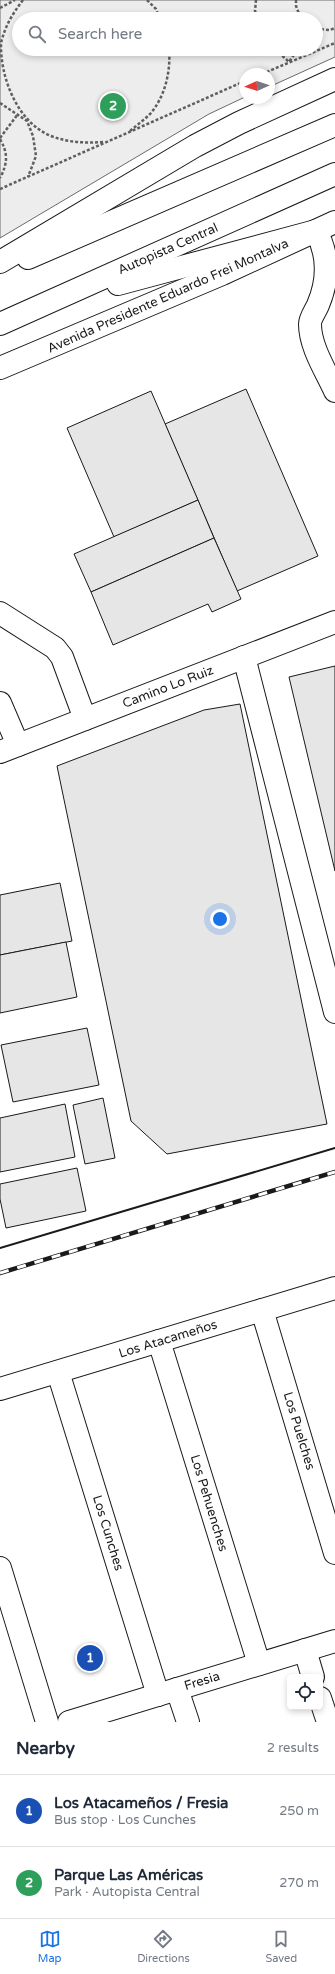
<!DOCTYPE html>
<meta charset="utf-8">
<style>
:root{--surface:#fff;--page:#f6f6f7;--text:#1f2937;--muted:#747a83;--line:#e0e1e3;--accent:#1a73e8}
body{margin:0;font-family:"Varela Round",sans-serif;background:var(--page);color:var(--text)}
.controls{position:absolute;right:12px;bottom:12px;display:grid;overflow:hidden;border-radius:6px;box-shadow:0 2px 6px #0003}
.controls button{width:36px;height:36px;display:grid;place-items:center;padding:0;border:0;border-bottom:1px solid var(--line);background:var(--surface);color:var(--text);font:20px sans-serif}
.compass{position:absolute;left:239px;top:68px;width:36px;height:36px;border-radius:50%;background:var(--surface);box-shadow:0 2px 6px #0003;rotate:267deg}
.you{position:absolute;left:220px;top:919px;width:14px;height:14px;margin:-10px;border:3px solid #fff;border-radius:50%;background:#1a73e8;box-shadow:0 0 0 6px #1a73e833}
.badge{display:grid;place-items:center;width:26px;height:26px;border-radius:50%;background:var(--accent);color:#fff;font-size:13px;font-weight:700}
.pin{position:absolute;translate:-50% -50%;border:2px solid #fff;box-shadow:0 1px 4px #0006}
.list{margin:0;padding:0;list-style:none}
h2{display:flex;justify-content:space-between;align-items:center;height:52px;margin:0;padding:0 16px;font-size:17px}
h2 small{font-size:13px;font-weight:400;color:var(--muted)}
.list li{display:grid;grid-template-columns:26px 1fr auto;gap:12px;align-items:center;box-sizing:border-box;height:72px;padding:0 16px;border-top:1px solid var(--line)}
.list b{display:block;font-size:15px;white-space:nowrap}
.list p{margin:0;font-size:13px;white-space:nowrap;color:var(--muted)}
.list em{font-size:13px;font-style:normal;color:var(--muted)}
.icon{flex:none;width:22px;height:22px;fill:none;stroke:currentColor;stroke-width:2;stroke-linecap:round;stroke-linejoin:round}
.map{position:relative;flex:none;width:335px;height:1722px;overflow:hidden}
.search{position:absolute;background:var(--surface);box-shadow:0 2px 6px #0003;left:12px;right:12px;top:12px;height:44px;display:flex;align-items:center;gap:10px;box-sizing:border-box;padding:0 14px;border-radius:22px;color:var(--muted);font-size:15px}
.sheet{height:196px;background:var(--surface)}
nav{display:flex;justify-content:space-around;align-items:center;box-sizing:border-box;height:56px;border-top:1px solid var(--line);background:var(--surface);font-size:11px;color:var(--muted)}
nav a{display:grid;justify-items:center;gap:2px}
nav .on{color:var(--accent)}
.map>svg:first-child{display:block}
</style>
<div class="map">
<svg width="335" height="1722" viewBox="0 0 335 1722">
<rect width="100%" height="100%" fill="#fff"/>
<path fill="#ededed" stroke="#6a6a6a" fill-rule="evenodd" d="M0,0H335V57L269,87V74H245V97L209,114L0,238ZM19,19H316V49H19Z"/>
<g fill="#e6e6e6" stroke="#1a1a1a">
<polygon points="246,389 318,556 237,591 165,424"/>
<polygon points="151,391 198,500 114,537 67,428"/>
<polygon points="198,500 214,538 91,592 74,554"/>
<polygon points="214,538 241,599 212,612 208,604 113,645 91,592"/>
<polygon points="335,666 335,871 289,677"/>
<polygon points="240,704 327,1124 167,1154 131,1121 57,766 204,710"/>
<polygon points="60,883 72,941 0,955 0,895"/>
<polygon points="66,942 77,997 0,1013 0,955"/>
<polygon points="87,1028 99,1085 13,1102 1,1045"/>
<polygon points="103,1098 115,1158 85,1164 73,1105"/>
<polygon points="65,1104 75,1157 0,1172 0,1118"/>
<polygon points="77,1168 86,1211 6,1228 0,1199 0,1184"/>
</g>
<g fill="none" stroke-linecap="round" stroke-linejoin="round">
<defs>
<g id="minor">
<path d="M316,231C329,255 329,279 318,305C316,310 310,318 310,324C310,347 326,371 335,391"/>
<polyline points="0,613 55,648 62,657 85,719"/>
<polyline points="244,657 335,1012"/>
<polyline points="0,703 18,745"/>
<polyline points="0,752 335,622"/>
<polyline points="262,1310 335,1553"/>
<polyline points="159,1341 259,1664"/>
<polyline points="58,1372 158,1695"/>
<polyline points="0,1389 335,1288"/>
<polyline points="0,1568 47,1722"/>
<polyline points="305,1650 313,1677"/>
<polyline points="177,1689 188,1722"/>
<polyline points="320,1698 328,1722"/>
<polyline points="69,1722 335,1641"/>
</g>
<polyline id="major" points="0,368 222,274 335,222"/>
<g id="highway">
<polyline points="28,258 335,125"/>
<polyline points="0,262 195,146 239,123 335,79"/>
<polyline points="118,284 316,231"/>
<polyline points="0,324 335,174"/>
</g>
</defs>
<use href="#minor" stroke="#1a1a1a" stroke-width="24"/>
<use href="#major" stroke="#1a1a1a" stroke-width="24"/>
<use href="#highway" stroke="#1a1a1a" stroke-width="24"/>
<g stroke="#5f5f5f" stroke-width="2.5" stroke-dasharray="3 2" stroke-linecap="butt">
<path d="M23,0C13,13 5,26 1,43C0,78 18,123 51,136C69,143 86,143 105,142"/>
<polyline points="147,0 156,9 160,19"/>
<polyline points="256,0 255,11 258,19"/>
<polyline points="296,0 296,6 301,19"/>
<polyline points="0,8 15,0"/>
<polyline points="316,29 330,30 335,28"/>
<polyline points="275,49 289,62 298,49"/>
<polyline points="262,74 335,43"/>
<polyline points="0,103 27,121 33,136 36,156 28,177"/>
<path d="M130,131C137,125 144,120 150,114C165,97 171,71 169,49"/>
<polyline points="0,138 18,114"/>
<path d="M0,139C8,153 8,163 0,178"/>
<polyline points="0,189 245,81"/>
</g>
<use href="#minor" stroke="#fff" stroke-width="22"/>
<use href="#major" stroke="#fff" stroke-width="22"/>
<use href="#highway" stroke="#fff" stroke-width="22"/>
<defs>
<polyline id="rail" points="0,1273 335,1172"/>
</defs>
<use href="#rail" stroke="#1a1a1a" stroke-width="4.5"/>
<use href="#rail" stroke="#fff" stroke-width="3" stroke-dasharray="9" stroke-linecap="butt"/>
<polyline stroke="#1a1a1a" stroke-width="2" points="0,1248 335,1148"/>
</g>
<g text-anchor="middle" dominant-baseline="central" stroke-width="3" stroke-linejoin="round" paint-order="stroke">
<g font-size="13" fill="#1a1a1a" stroke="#fff">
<text transform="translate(168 249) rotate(-24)">Autopista Central</text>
<text transform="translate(168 296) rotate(-24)">Avenida Presidente Eduardo Frei Montalva</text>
<text transform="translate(168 687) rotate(-21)">Camino Lo Ruiz</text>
<text transform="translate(168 1339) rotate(-17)">Los Atacameños</text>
<text transform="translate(299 1431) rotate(73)">Los Puelches</text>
<text transform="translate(209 1503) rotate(73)">Los Pehuenches</text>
<text transform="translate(108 1533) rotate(73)">Los Cunches</text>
<text transform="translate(202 1681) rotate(-17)">Fresia</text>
</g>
</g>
</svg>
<div class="controls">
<button><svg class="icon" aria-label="locate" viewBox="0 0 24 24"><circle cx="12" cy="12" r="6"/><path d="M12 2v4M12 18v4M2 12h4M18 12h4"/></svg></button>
</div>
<svg class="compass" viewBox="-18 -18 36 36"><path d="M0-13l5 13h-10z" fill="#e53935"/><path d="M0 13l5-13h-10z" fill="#747a83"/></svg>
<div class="you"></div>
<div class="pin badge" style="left:90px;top:1658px;background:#1a4fb4">1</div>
<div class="pin badge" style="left:113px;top:106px;background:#2e9e5b">2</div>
<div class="search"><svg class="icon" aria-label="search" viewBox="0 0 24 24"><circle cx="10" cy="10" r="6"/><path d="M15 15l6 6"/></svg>Search here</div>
</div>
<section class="sheet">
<h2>Nearby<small>2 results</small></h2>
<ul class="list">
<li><span class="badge" style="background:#1a4fb4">1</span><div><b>Los Atacameños / Fresia</b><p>Bus stop · Los Cunches</p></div><em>250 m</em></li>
<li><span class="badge" style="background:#2e9e5b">2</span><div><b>Parque Las Américas</b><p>Park · Autopista Central</p></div><em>270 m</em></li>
</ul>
</section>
<nav>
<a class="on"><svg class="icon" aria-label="map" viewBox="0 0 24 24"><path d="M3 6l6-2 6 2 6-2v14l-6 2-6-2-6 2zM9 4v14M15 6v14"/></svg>Map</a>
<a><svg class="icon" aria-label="directions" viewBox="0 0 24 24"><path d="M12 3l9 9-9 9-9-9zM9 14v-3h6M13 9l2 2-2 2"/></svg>Directions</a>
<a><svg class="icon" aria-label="saved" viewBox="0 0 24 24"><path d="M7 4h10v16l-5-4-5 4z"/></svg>Saved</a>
</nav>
